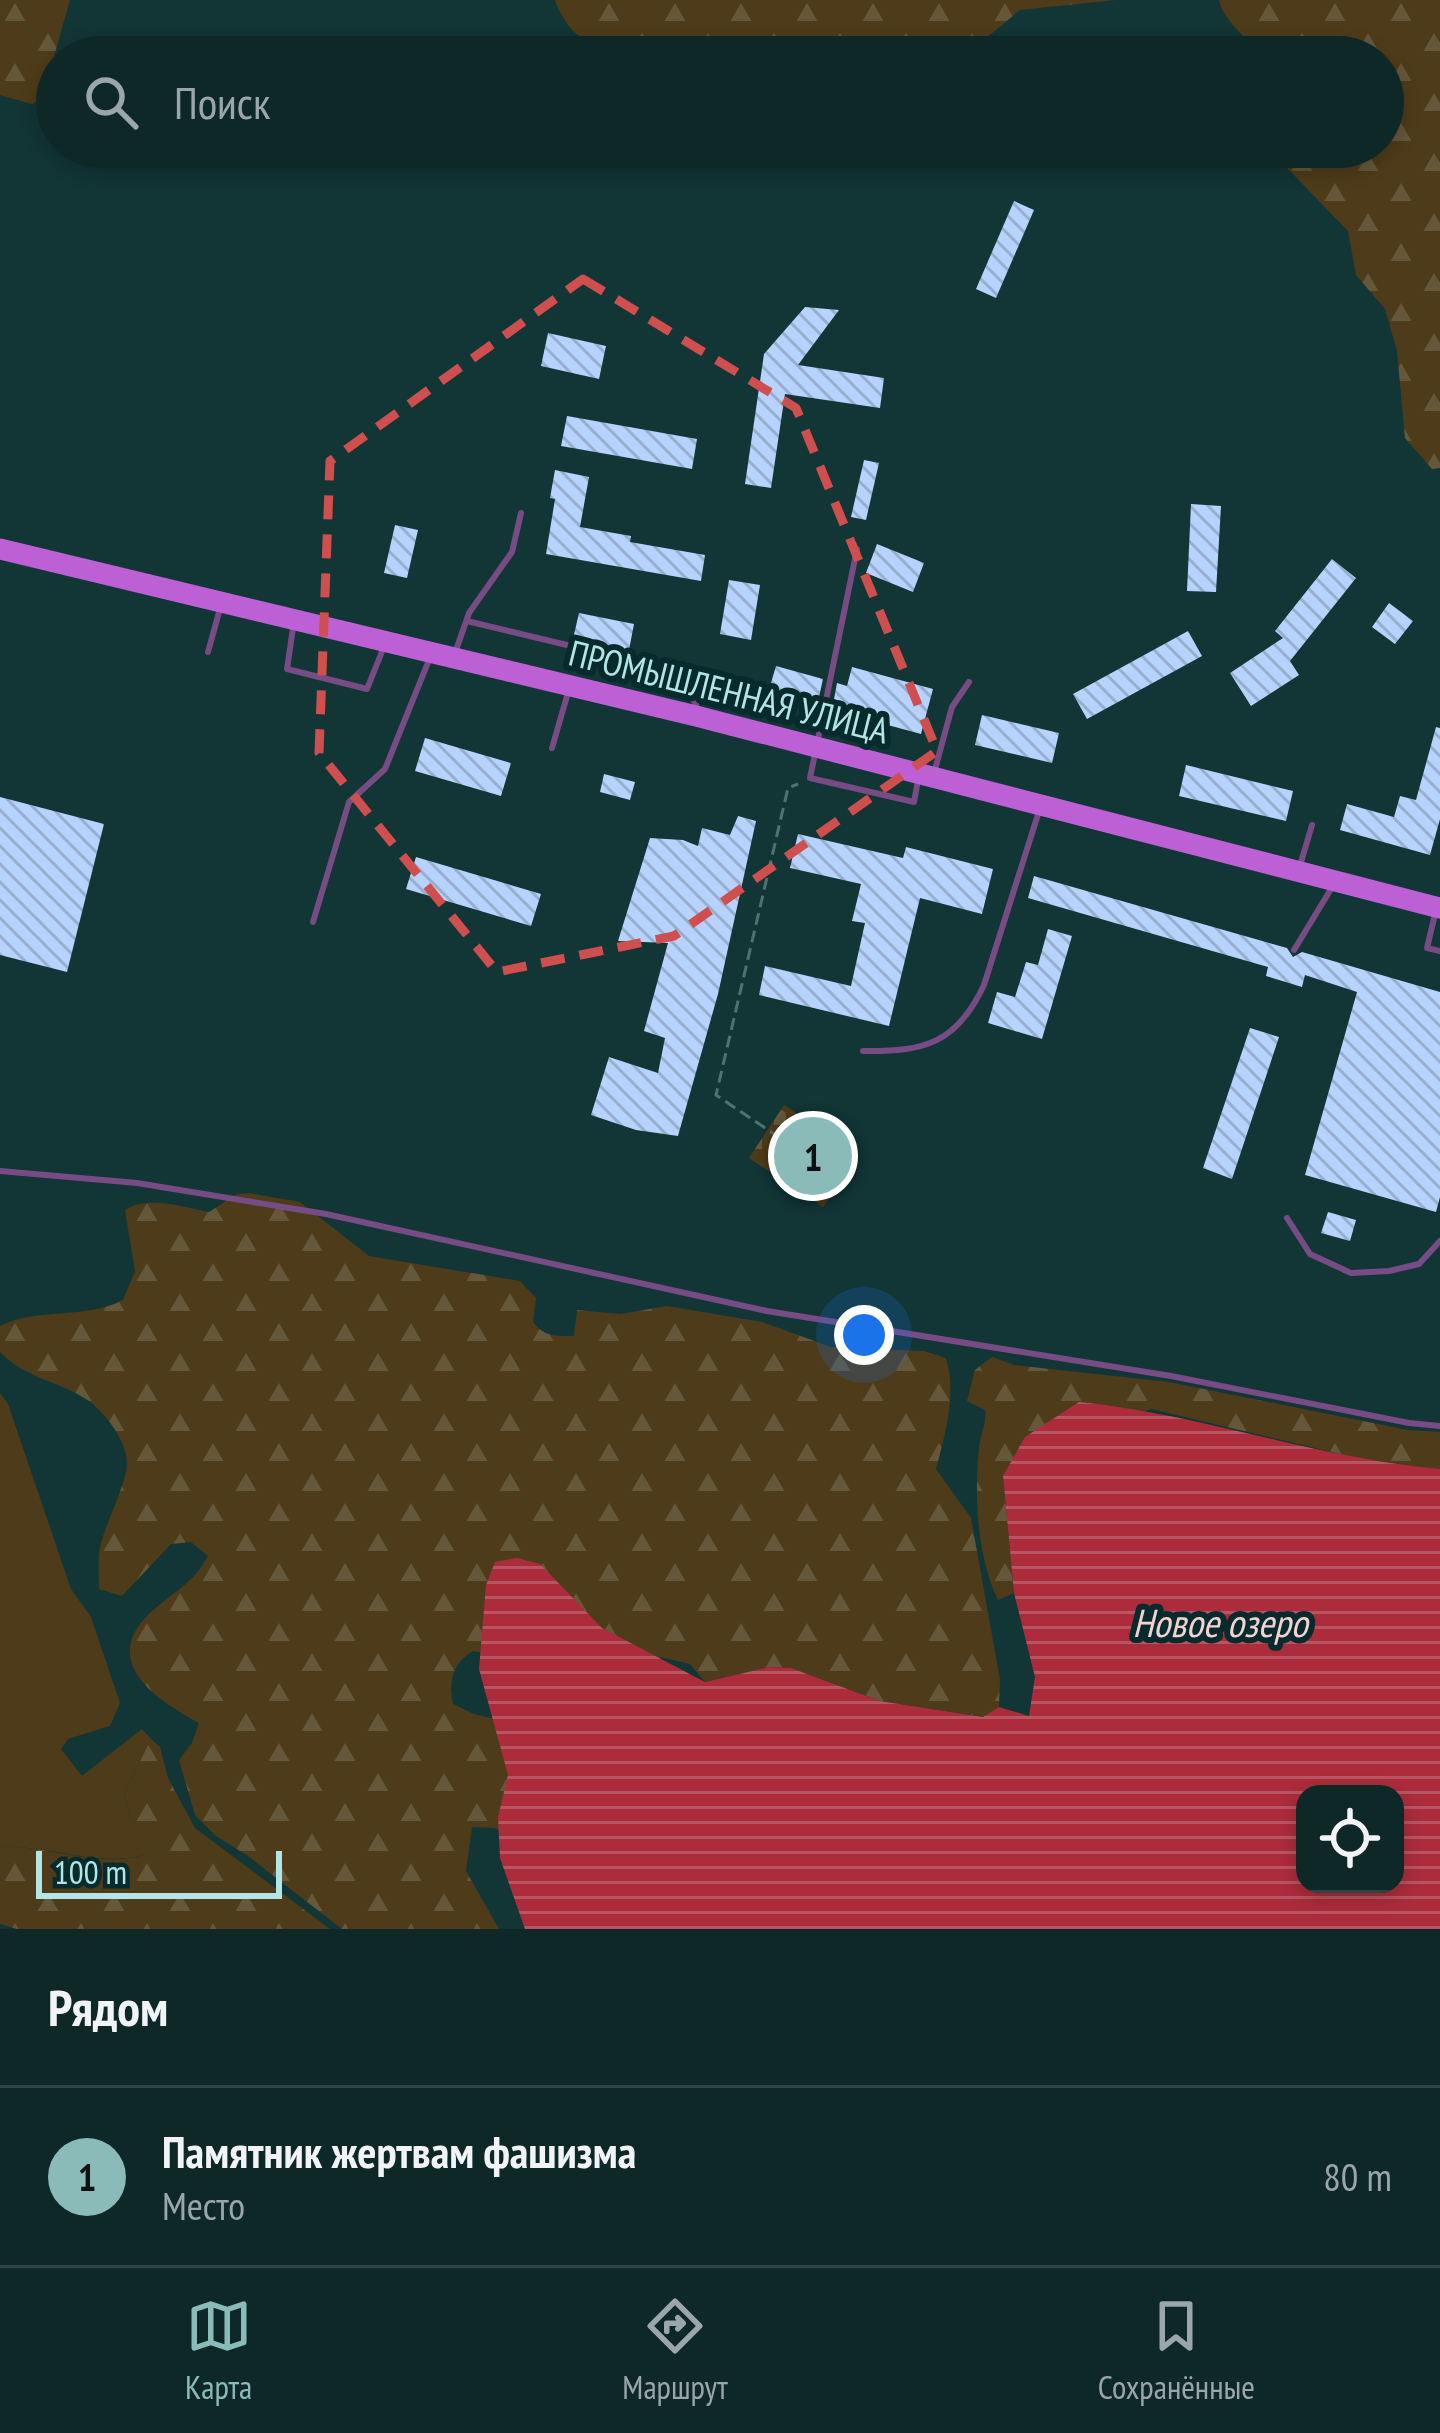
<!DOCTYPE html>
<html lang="ru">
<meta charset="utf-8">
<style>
:root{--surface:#0e2828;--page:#1c3434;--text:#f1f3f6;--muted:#9ba6a8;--line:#2e4445;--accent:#8bbbb9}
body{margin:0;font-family:"PT Sans Narrow",sans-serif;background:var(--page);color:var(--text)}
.controls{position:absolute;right:36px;bottom:36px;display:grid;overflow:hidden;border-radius:24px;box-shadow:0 6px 18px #0003}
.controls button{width:108px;height:108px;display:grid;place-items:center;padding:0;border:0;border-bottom:3px solid var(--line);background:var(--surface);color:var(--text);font:60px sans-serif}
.scale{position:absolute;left:36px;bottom:30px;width:246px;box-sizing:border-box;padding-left:12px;border:6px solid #b3e4e6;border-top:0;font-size:33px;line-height:42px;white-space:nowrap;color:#b3e4e6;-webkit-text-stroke:9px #072b2c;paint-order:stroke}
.you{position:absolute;left:864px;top:1335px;width:42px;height:42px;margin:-30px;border:9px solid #fff;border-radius:50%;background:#1a73e8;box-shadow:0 0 0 18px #1a73e833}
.badge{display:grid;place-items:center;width:78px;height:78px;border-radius:50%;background:var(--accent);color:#111;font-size:39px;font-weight:700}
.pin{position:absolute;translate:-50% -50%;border:6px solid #fff;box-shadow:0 3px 12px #0006}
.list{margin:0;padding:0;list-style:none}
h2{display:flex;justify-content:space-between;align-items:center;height:156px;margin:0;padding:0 48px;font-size:51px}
h2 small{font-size:39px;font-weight:400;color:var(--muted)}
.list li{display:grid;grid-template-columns:78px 1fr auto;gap:36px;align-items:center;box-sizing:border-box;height:180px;padding:0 48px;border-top:3px solid var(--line)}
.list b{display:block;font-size:45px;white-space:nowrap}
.list p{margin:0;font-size:39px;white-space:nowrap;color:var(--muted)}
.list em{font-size:39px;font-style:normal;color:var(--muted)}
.icon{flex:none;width:66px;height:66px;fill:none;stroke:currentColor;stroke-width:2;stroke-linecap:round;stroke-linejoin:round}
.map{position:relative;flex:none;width:1440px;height:1929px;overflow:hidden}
.search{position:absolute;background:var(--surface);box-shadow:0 6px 18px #0003;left:36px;right:36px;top:36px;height:132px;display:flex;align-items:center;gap:30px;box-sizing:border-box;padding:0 42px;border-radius:66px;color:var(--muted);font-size:45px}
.sheet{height:336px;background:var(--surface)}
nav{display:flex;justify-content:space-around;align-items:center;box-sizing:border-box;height:168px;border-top:3px solid var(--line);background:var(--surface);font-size:33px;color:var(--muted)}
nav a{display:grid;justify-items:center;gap:6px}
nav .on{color:var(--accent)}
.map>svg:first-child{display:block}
</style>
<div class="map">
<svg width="1440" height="1929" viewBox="0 0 1440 1929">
<defs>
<pattern id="forest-firs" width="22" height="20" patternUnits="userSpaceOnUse" patternTransform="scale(3)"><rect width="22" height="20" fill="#4e3b19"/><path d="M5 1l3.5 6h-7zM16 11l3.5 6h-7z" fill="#65573a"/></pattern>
<pattern id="cemetery-stones" width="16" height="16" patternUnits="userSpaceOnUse" patternTransform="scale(3)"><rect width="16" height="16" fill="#4e3b19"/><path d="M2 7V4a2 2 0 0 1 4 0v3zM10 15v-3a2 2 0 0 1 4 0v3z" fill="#65573a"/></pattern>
<pattern id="water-rules" width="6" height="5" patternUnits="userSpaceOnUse" patternTransform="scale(3)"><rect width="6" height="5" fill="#ac2c3c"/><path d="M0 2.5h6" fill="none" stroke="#b85562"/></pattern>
<pattern id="building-back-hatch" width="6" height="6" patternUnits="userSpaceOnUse" patternTransform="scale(3)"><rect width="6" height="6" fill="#b7d2fc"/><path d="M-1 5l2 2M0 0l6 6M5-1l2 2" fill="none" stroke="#97aece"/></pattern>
</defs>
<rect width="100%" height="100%" fill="#123536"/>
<path fill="#4e3b19" d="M0,1393L8,1404L71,1589L91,1617L120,1703L110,1726L68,1739L61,1749L82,1776L142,1729L151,1739L124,1794L130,1816L156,1851C103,1872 53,1844 0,1847Z"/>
<g fill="url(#forest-firs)">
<polygon points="0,0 70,0 42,99 32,104 0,95"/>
<path d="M555,0H1116L1020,10L963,57H629C591,47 569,38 555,0Z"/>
<path d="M1219,0H1440V468L1432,469L1405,438L1397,351L1385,309L1356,275L1348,231L1285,166L1278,147H1383V57H1258C1249,36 1223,22 1219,0Z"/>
<path d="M249,1193L300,1202L369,1256L520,1281L536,1298L533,1322C544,1337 556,1336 574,1336L577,1310L621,1314L667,1306L762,1322L831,1347L924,1351L946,1358C957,1393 945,1435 936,1469L971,1518L1000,1680L999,1707L984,1717L880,1701L791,1668L769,1667L705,1682L690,1664L660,1657L638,1665L507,1657L473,1651C453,1663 448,1681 453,1704L474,1714L534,1728L547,1855L495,1828L472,1827L466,1871L499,1929H342L248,1856L216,1836L195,1815L179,1760L192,1743L199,1723C160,1702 100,1664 147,1616C169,1594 194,1584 208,1556L191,1542L171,1544L122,1596L99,1589C99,1574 97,1557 101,1543C106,1524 128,1479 127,1463C127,1441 105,1413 89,1401C60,1381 26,1379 0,1352V1326C38,1307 84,1320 123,1300L135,1271L125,1210C148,1195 183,1207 209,1212L237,1194Z"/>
<path d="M992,1357L1014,1365L1169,1382L1408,1430L1440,1432V1469L1386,1465L1151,1409L1003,1476L1014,1593L998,1600C977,1556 974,1497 979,1448C980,1434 987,1424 985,1410L967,1401L975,1370Z"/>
<path d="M151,1739L160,1747L168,1778L195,1828L330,1929H17L0,1924V1847C52,1844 103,1873 155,1851L130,1816L124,1794Z"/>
</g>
<polygon fill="url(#cemetery-stones)" points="784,1105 858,1154 823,1207 749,1158"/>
<path fill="url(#water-rules)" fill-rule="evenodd" d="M1079,1402C1202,1414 1318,1459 1440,1469V1929H525L500,1858L498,1817L508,1775L479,1669L486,1585L495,1562L517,1558L540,1564L602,1628L705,1682L769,1667L791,1668L880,1701L983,1717L999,1707L1029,1716L1035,1677L1014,1593L1003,1476L1025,1437ZM1305,1794H1395V1884H1305Z"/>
<g fill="url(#building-back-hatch)">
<polygon points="1014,201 1034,210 996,298 976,289"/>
<polygon points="805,307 839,310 798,365 884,378 880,408 785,394 771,488 745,484 764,354"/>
<polygon points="548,333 606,346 599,379 541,366"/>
<polygon points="567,416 697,439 692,469 561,446"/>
<polygon points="864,460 879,463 866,520 851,517"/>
<polygon points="555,470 589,477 580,527 631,536 630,542 705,555 701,581 546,554 555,499 550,498"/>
<polygon points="1191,504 1221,506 1216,592 1187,591"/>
<polygon points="395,525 418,530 407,578 384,573"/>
<polygon points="877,544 924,563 913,592 866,573"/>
<polygon points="1332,559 1356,578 1290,661 1299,675 1251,706 1230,673 1283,638 1275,631"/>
<polygon points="729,580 760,585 751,640 720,634"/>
<polygon points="1389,603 1413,621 1395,644 1372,627"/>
<polygon points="579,613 634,624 629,650 573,639"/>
<polygon points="1188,631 1202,656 1087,719 1073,694"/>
<polygon points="776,666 823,679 817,706 768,693"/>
<polygon points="852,667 933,689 921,734 832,710 837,683 847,686"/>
<polygon points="982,715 1059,733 1052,763 975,745"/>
<polygon points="1436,727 1440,728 1440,819 1430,855 1340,830 1347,804 1394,817 1400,796 1416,800"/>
<polygon points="425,738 511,763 501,796 415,771"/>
<polygon points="1186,765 1293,791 1286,821 1179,796"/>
<polygon points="604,774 635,782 630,800 600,792"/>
<polygon points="0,797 104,824 67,972 0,955"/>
<polygon points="738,816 756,821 718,994 678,1136 636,1130 591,1115 609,1057 658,1073 665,1038 644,1031 668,943 618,941 650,838 683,840 698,846 702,828 730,835"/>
<polygon points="798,834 903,858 906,847 993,869 982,914 920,898 889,1026 759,995 765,966 851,986 865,923 852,921 861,884 790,868"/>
<polygon points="416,857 541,894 531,926 406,889"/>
<polygon points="1034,876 1287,948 1293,957 1302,952 1440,992 1440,1197 1436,1212 1305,1175 1357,992 1305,975 1302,987 1266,976 1268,967 1028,898"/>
<polygon points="1048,929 1072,936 1042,1039 988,1023 997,992 1015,997 1026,962 1038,965"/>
<polygon points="1250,1028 1279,1037 1232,1179 1203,1168"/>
<polygon points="1328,1212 1356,1220 1350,1241 1321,1233"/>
</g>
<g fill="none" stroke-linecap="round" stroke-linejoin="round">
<polyline stroke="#4b7374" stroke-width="3" stroke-dasharray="12 6" stroke-linecap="butt" points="795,1148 716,1095 788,788 798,784"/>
<g stroke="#774b83" stroke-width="6">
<polyline points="857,549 810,778 914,802 918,780"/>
<polyline points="467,621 642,663 683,686 696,704 696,712"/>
<polyline points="293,628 287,669 367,689 385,644"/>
<polyline points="208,652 221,605"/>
<polyline points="455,653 469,613 512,552 521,513"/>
<polyline points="552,748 569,689"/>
<polyline points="934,773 952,707 969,682"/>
<polyline points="1299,869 1312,825"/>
<polyline points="1436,910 1427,948 1440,951"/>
<polyline points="313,922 349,802 385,769 431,655"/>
<polyline points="1294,950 1334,884"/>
<path d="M863,1051C925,1052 957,1043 984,985L1040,808"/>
<polyline points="0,1171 137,1183 326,1214 767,1311 1171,1376 1409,1423 1440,1426"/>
<polyline points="1287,1218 1310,1254 1351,1273 1389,1271 1419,1264 1440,1241"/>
</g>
<polyline stroke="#bd60d5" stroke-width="21" points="0,549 696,716 1440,908"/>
</g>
<path fill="none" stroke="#cf4e4e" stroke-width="9" stroke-dasharray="24 15" stroke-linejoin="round" d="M583,279L796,408L937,751L674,936L497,972L319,753L330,461Z"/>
<g text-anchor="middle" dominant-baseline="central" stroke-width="12" stroke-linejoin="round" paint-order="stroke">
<g font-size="36" fill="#b3e4e6" stroke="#072b2c">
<text transform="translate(729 691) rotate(14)">ПРОМЫШЛЕННАЯ УЛИЦА</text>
</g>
<g font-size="39" font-style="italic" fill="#f5d2d2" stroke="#072b2c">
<text x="1220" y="1622">Новое озеро</text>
</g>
</g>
</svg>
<div class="controls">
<button><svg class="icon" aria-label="locate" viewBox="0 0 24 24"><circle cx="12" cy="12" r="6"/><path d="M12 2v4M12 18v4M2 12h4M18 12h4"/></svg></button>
</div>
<div class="scale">100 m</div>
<div class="you"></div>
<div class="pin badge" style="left:813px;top:1156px">1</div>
<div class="search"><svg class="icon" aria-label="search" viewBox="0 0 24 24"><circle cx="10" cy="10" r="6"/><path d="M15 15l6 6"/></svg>Поиск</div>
</div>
<section class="sheet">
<h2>Рядом<small></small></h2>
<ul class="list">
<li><span class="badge">1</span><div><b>Памятник жертвам фашизма</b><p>Место</p></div><em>80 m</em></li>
</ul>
</section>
<nav>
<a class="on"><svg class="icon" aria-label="map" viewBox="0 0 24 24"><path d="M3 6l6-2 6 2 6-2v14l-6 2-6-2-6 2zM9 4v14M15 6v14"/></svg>Карта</a>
<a><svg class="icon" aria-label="directions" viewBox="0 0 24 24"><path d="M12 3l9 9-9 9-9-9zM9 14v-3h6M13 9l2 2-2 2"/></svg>Маршрут</a>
<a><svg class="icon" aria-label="saved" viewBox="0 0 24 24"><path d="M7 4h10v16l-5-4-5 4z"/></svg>Сохранённые</a>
</nav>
